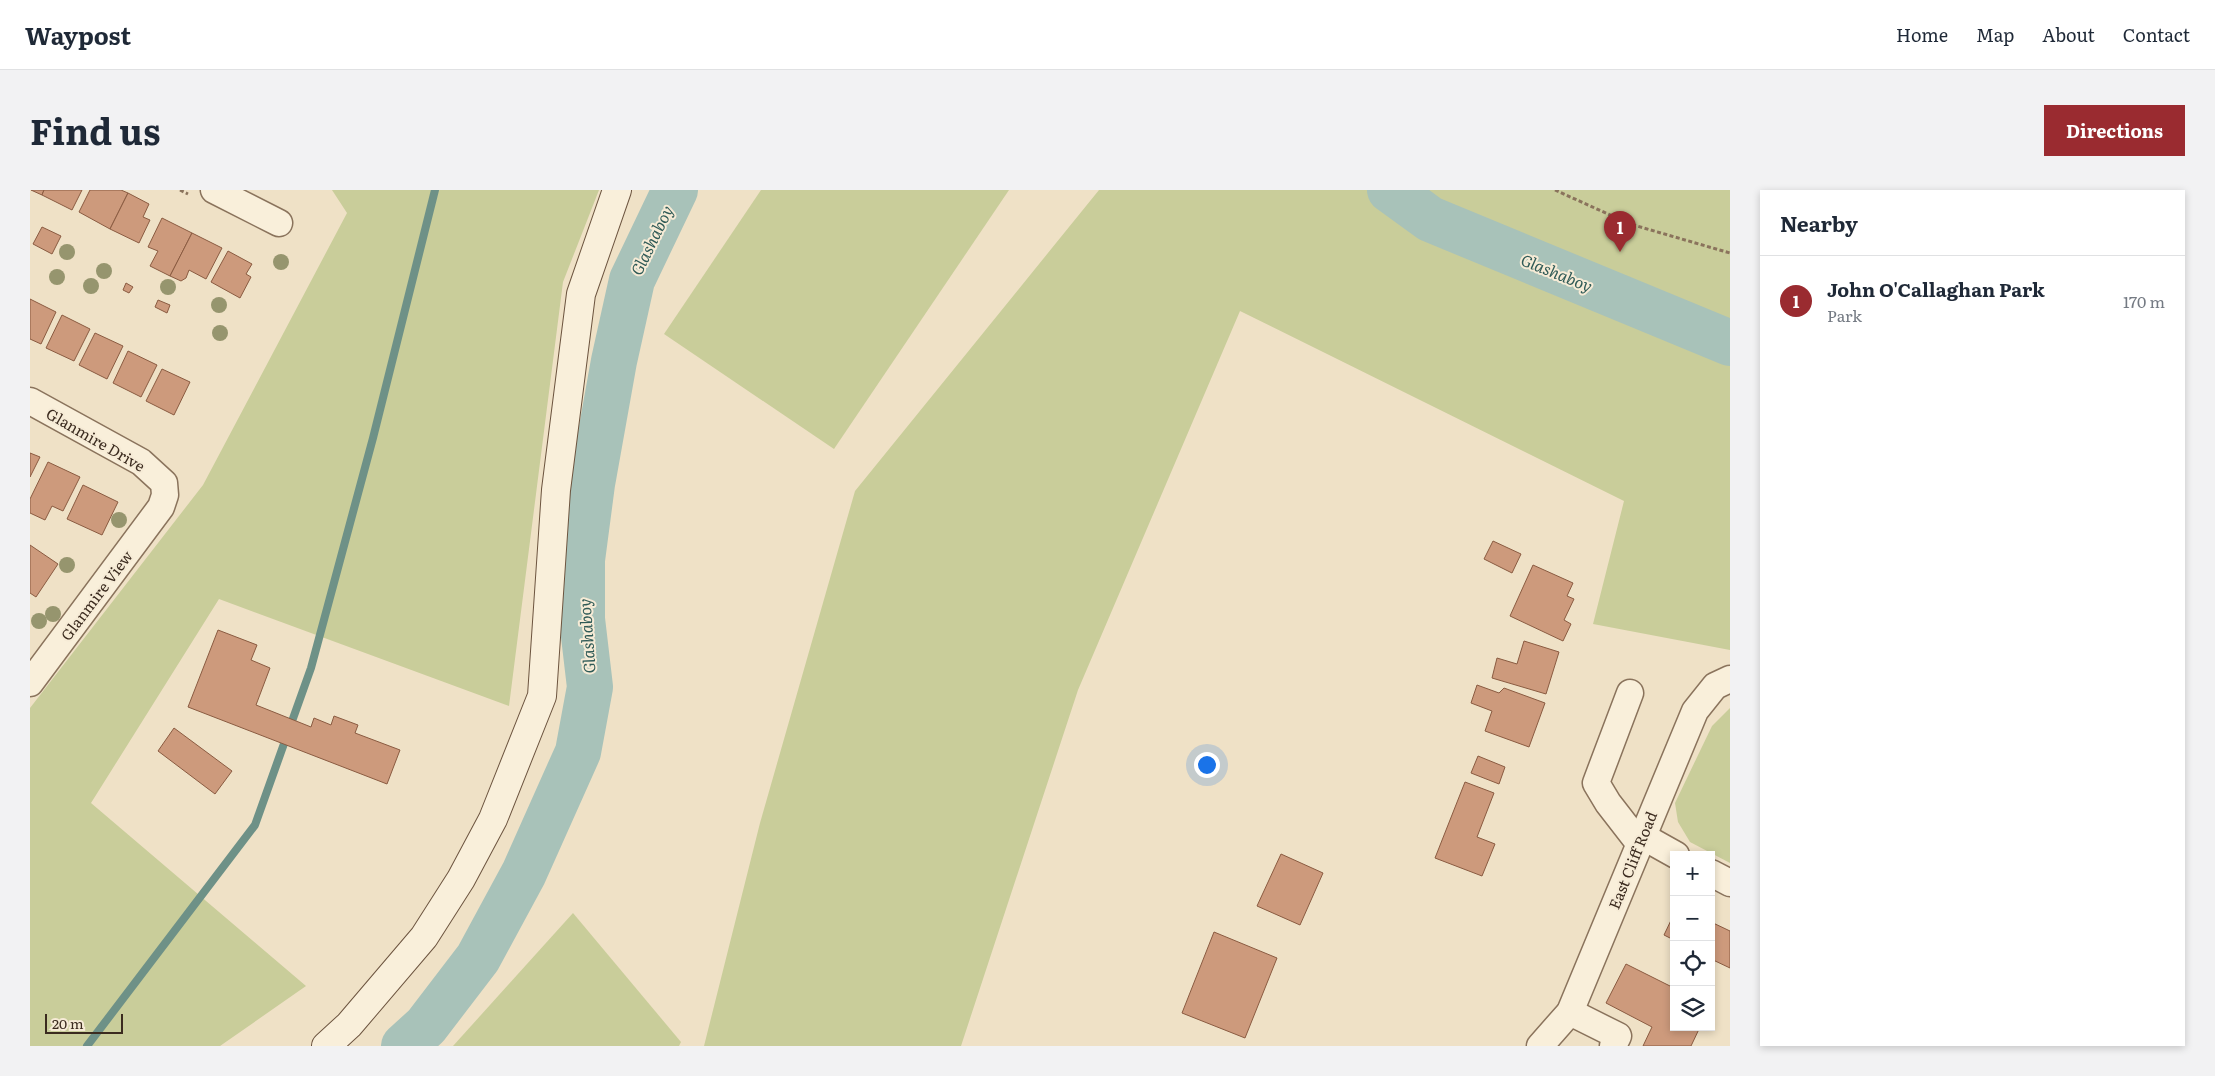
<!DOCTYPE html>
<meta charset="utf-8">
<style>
:root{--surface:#fff;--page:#f2f2f3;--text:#1f2937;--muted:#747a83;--line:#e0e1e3;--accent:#9a2b30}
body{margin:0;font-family:Literata,serif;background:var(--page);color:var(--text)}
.controls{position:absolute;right:15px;bottom:15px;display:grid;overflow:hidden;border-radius:0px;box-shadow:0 2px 8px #0003}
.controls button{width:45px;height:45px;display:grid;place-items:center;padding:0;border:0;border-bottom:1px solid var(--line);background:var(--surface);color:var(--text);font:25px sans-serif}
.scale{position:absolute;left:15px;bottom:12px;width:78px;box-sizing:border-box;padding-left:5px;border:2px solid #3b2b1f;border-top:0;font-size:14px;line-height:18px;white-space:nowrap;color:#3b2b1f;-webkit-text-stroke:4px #f6ebd6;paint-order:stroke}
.you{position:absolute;left:1176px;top:574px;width:18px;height:18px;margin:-12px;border:4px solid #fff;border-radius:50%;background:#1a73e8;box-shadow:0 0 0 8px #1a73e833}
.badge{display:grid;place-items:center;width:32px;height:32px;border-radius:50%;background:var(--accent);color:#fff;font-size:16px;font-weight:700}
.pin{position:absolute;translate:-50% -41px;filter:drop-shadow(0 1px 2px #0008)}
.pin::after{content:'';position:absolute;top:26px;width:18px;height:15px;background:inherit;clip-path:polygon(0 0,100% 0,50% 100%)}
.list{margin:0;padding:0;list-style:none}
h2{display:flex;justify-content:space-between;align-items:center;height:65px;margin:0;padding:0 20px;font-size:21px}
h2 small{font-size:16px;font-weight:400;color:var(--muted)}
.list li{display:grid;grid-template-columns:32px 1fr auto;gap:15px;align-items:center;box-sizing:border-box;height:90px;padding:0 20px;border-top:1px solid var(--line)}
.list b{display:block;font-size:19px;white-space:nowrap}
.list p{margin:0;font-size:16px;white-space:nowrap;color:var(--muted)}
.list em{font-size:16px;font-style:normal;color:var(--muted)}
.icon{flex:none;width:28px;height:28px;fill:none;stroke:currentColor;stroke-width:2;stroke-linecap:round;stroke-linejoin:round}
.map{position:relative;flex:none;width:1700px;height:856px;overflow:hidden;border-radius:0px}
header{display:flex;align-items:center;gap:30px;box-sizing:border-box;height:70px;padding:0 25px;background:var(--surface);border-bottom:1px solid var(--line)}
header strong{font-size:24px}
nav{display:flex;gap:28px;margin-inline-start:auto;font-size:18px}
.intro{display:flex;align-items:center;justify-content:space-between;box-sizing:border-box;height:120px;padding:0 30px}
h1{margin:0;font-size:35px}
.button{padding:12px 22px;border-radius:0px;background:var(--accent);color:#fff;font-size:18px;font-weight:700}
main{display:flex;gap:30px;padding:0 30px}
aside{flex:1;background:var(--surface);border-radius:0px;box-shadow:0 2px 8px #0003}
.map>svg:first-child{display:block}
</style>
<header>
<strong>Waypost</strong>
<nav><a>Home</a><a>Map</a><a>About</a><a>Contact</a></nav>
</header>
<div class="intro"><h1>Find us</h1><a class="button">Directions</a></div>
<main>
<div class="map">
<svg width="1700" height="856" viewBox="0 0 1700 856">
<rect width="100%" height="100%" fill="#efe1c6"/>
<g fill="#c9cd9a">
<polygon points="302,0 569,0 533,92 479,516 189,409 61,613 276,796 190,856 0,856 0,518 173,295 317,23"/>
<polygon points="731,0 979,0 804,259 634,144"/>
<polygon points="1069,0 1700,0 1700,141 1563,98 1700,167 1700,460 1563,434 1594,311 1210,121 1048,500 931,856 674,856 730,633 825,301"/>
<polygon points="1700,518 1700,673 1660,652 1648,632 1645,613 1682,536"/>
<polygon points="543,723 651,852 649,856 423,856"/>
</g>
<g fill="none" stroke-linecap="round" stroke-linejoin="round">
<polyline stroke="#6e9187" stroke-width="8" points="57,856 225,635 281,478 343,248 405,0"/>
<g stroke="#a8c2b9" stroke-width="46">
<polyline points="1360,0 1400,29 1700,153"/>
<polyline points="374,856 396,836 448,768 494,683 548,562 560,497 552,429 552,370 562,294 584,171 602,90 645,0"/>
</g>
</g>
<g fill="#cd9a7c" stroke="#8a5b41">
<polygon points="1,0 14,0 12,5"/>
<polygon points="14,0 52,0 42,20 12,5"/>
<polygon points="60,0 91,0 98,3 80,39 49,22"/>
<polygon points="98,3 119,14 113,27 120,30 109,53 80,39"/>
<polygon points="132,28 162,43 140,86 120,76 128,61 118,57"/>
<polygon points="12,37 31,46 22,64 3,54"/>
<polygon points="162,43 192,58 176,89 159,80 156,88 151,91 140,86"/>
<polygon points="198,61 222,74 216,84 221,87 210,108 181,92"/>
<polygon points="96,93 103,97 99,103 93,100"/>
<polygon points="0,109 26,122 11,154 0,149"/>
<polygon points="128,110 140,115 137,123 125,117"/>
<polygon points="32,125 60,139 44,171 16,158"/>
<polygon points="65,143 93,156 77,189 49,175"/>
<polygon points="98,161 127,175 111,207 83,193"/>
<polygon points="132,179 160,192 144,225 116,211"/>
<polygon points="0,263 10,267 0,287"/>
<polygon points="18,272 50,287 33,321 22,316 15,330 0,323 0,309"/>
<polygon points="53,295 88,312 72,345 37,329"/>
<polygon points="1463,351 1491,364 1482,383 1454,369"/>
<polygon points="0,355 28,374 6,407 0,403"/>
<polygon points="1503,375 1543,393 1537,406 1544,409 1534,430 1541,434 1533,451 1480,426"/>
<polygon points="188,440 227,455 221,470 240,478 226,515 281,537 284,528 301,535 304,526 328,535 325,543 370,560 357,594 158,517"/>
<polygon points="1494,451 1529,462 1516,504 1462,488 1467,468 1487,474"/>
<polygon points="1447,495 1469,503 1474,498 1515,513 1499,557 1455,541 1462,521 1441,513"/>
<polygon points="144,538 202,581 185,604 128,561"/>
<polygon points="1448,566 1475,577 1469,594 1441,583"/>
<polygon points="1435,592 1464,603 1447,647 1465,654 1452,686 1405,668"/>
<polygon points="1251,664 1293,683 1270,735 1227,716"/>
<polygon points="1644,724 1644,750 1634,745"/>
<polygon points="1681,732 1700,741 1700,778 1681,769"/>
<polygon points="1184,742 1247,768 1215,848 1152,823"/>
<polygon points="1596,774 1644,798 1644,837 1670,837 1661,856 1613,856 1622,837 1576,813"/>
</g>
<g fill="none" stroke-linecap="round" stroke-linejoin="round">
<defs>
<g id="minor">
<polyline points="184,0 249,33"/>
<polyline points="0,211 111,272 134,293 135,305 131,317 0,493"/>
<polyline points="1600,503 1566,593 1578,613 1609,653"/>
<polyline points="1612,646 1646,665"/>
<polyline points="1681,683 1700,693"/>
<polyline points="1540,822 1588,846 1583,856"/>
<polyline points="1510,856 1540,822 1665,521 1685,496 1700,489"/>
</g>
<polyline id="secondary" points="296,856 319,835 394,747 431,689 463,629 512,506 526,300 551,104 587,0"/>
</defs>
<use href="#minor" stroke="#8a735c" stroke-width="29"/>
<use href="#secondary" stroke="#6c543f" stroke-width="30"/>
<g stroke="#8a735c" stroke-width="3" stroke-dasharray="4 2.5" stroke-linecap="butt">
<polyline points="150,0 158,4"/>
<polyline points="1525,0 1600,34 1700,63"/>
</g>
<use href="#minor" stroke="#f9efda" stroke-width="26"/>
<use href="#secondary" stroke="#f9efda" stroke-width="28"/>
</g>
<g fill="#96956e">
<circle cx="37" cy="62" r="8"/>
<circle cx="251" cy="72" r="8"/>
<circle cx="74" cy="81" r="8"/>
<circle cx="27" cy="87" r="8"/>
<circle cx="61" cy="96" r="8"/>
<circle cx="138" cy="97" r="8"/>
<circle cx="189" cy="115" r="8"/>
<circle cx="190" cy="143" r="8"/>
<circle cx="89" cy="330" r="8"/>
<circle cx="37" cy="375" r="8"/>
<circle cx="23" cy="424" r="8"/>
<circle cx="9" cy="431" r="8"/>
</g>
<g text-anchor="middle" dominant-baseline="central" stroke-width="4" stroke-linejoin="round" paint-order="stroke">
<g font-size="15" fill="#3b2b1f" stroke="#f6ebd6">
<text transform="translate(66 249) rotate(30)">Glanmire Drive</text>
<text transform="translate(66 405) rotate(-53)">Glanmire View</text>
<text transform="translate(1602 670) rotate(-68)">East Cliff Road</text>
</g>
<g font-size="16" font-style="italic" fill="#2f5a56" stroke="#f6ebd6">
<text transform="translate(621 50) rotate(-64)">Glashaboy</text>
<text transform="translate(1527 82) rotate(22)">Glashaboy</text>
<text transform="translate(556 446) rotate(-94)">Glashaboy</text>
</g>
</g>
</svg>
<div class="controls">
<button>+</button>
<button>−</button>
<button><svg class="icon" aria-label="locate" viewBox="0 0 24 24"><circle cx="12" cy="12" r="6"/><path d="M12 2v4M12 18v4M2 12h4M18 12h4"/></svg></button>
<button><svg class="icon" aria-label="layers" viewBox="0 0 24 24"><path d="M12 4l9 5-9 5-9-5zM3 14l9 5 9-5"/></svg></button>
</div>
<div class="scale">20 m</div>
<div class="you"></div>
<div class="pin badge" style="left:1590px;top:62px">1</div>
</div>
<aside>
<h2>Nearby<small></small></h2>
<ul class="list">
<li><span class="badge">1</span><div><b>John O'Callaghan Park</b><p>Park</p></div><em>170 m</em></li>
</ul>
</aside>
</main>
